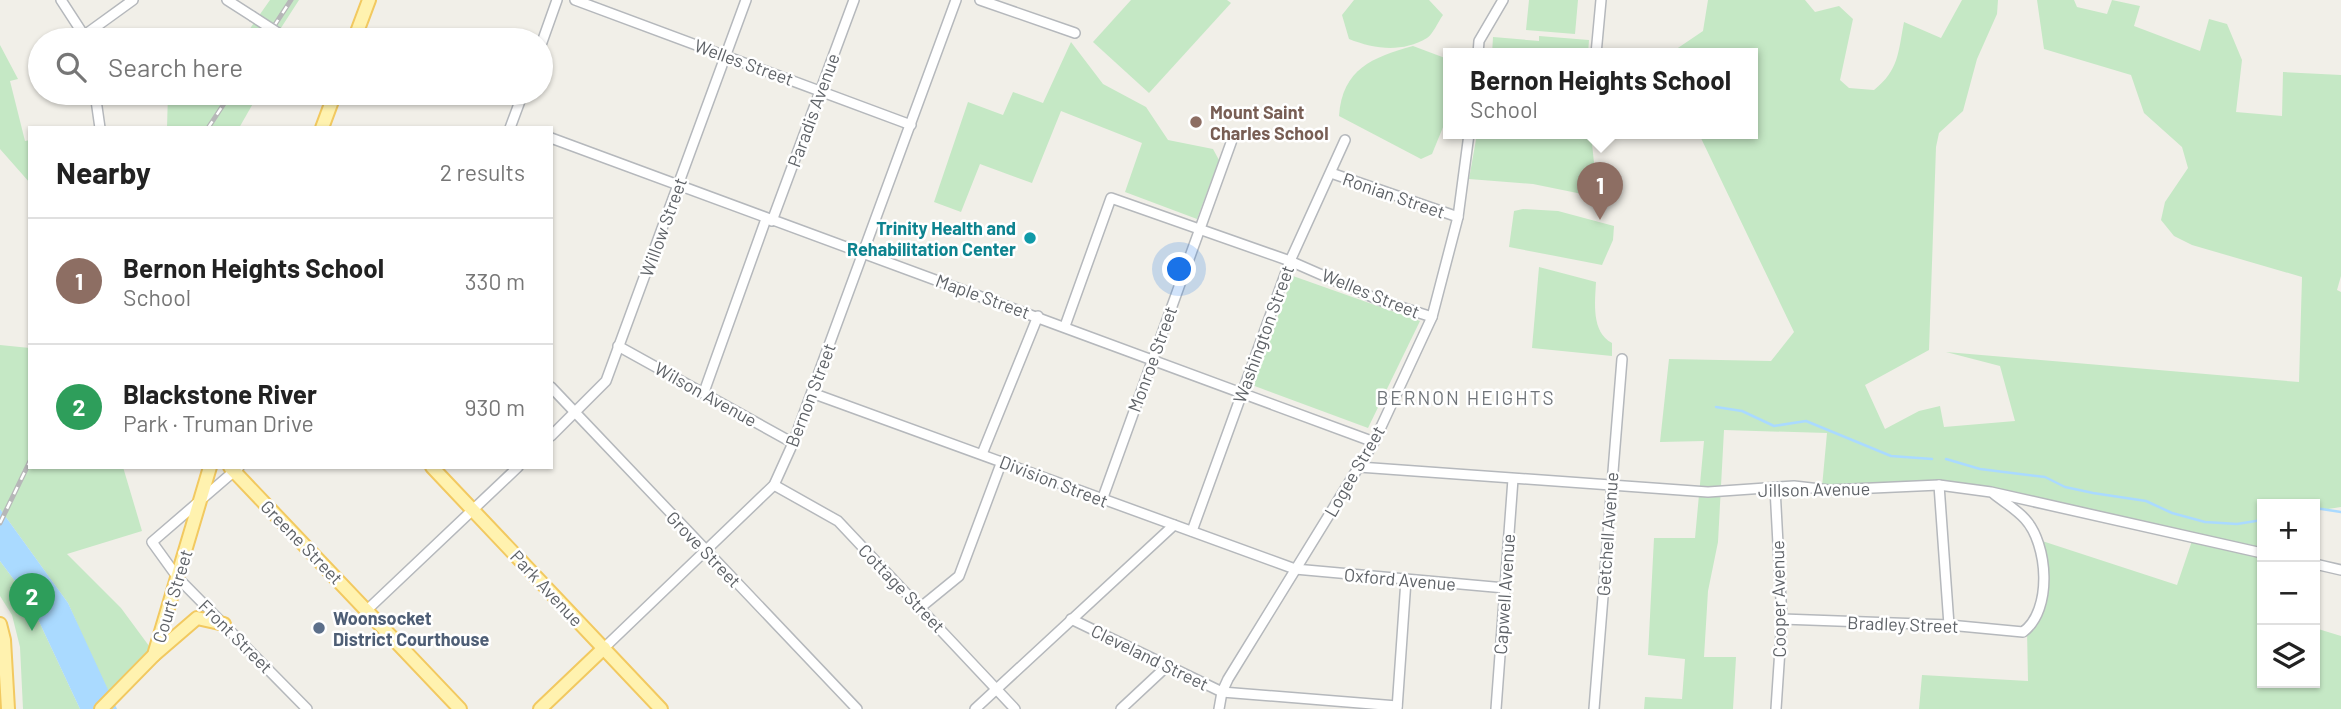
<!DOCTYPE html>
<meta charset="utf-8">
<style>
:root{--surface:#fff;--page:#f6f6f6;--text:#222;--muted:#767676;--line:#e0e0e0;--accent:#1a73e8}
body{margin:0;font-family:Barlow,sans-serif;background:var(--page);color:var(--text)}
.controls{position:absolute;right:21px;bottom:21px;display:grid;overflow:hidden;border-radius:0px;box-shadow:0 2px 5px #0004}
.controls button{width:63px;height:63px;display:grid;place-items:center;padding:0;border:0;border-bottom:2px solid var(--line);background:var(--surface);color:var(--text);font:35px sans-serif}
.you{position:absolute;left:1180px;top:270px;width:24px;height:24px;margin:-18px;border:5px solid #fff;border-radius:50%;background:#1a73e8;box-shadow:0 0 0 10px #1a73e833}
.badge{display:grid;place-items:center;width:46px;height:46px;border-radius:50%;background:var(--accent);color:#fff;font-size:23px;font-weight:700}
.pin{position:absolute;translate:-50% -58px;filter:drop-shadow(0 2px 4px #0008)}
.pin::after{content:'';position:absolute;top:37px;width:24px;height:21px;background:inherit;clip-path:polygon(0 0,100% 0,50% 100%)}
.popup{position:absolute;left:1443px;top:48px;width:315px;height:91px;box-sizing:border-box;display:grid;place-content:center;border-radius:0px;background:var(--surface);filter:drop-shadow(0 2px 5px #0005);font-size:23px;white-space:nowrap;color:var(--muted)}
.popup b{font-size:26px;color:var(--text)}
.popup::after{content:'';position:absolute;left:50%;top:100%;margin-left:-14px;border:14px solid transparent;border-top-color:var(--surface)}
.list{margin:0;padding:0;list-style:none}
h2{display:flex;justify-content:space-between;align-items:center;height:91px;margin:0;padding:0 28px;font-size:30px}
h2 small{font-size:23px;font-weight:400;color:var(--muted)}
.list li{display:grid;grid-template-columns:46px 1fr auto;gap:21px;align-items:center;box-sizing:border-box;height:126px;padding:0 28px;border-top:2px solid var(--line)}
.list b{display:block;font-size:26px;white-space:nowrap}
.list p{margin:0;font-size:23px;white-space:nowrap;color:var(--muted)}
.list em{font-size:23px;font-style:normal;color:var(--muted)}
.icon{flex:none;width:38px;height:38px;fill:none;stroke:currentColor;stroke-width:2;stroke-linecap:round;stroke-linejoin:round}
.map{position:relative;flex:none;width:2341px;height:709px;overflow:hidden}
.search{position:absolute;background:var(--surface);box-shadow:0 2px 5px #0004;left:28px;top:28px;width:525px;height:77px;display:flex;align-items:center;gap:18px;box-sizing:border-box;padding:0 24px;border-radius:38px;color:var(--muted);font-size:26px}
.panel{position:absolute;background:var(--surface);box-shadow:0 2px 5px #0004;left:28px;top:126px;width:525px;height:343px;border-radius:0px}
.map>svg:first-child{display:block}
</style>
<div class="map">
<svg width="2341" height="709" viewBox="0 0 2341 709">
<rect width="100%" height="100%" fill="#f1efe8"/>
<g fill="#c5e8c5">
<polygon points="270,0 299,0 279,31 290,40 242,40"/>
<polygon points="1131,0 1227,0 1231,3 1149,93 1093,42"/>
<path d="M1354,0H1429L1443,15C1438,22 1433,34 1427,38C1402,53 1374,49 1349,39L1342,15Z"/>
<polygon points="1529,0 1578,0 1575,34 1526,30"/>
<path d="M1708,0H1805L1815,12L1839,6L1853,19L1840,80L1849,88L1874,90C1899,70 1898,53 1904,22L1941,38L1962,0H1998L1997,14L1977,59L1963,111L1939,133L1936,147L1929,350L1865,385L1885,429L1919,411L1940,406L1944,427L2015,421L2000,366L1946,352L2299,382L2302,277L2192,245L2174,236L2161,220L2165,202L2188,168L2182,147L2144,113L2131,75L2044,49L2037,0H2074L2077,7L2107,14L2112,0L2140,6L2134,26L2200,51L2209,19L2227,24L2242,60L2236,112L2282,116L2283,72L2341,75V276L2337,290L2341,292V507L2315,511V504H2262V683H2315V628L2341,636V709H1919L1922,675L2028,681L2027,630L2041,596L2040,557L2033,538L2177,585L2194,535L1968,486L1822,487L1827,433L1724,430L1718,542L1708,591L1704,657H1736L1733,709H1644L1645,697L1682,699L1685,659L1648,655L1654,538H1695L1704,441L1660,442L1669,359L1771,361L1794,332L1699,134H1752V54H1669L1703,31Z"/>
<polygon points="1539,36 1589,40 1588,54 1492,54 1493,37 1539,41"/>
<polygon points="1071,42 1103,84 1146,107 1168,140 1213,149 1219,160 1197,219 1125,192 1142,143 1061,111 1032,183 980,164 961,212 934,202 968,102 1003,115 1013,92 1043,103"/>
<polygon points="0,45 18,79 10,81 25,141 30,140 30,183 0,149"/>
<path d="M1413,46L1445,58L1448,62V115L1432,154L1421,159L1339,116C1342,69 1373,57 1413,46Z"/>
<polygon points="259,93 239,128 167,128 168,93"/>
<polygon points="1477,134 1591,134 1596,182 1592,196 1533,184 1469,179"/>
<polygon points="1523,209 1558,211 1614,226 1613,240 1602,265 1509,247 1514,211"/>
<path d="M1539,267L1596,282C1595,302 1591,332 1612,343V356L1532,348Z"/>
<polygon points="1293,276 1420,321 1368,428 1252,385"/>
<polygon points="0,345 30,348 30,467 123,467 142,531 67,554 121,608 152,650 109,696 68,603 0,509"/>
<polygon points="0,561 29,600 80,709 23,709 20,647 12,615 0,596"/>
</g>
<polygon fill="#aadaff" points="0,509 68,603 117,709 80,709 29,600 0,561"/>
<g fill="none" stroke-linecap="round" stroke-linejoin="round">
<g stroke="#aadaff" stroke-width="2.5">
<polyline points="1716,407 1742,411 1774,426 1806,421 1891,456 1932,459"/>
<polyline points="1946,459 1980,469 2045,477 2065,487 2093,493 2146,501 2172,513 2205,522 2237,524 2262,520"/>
<polyline points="2315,508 2341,512"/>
</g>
<defs>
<g id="minor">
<polyline points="61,0 87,40"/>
<polyline points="227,0 252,16"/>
<polyline points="575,0 911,125"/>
<polyline points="980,0 1075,33"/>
<polyline points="86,34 133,0"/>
<polyline points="541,45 557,0"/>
<polyline points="1478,54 1479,41 1503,0"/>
<polyline points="1596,54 1601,0"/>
<polyline points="95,93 100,128"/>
<polyline points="510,128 523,93"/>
<polyline points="551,138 1374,442"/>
<polyline points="1331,173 1458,217"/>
<polyline points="772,221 854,0"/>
<polyline points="1065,326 1111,198 1290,261 1379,300 1432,317"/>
<polyline points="618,346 793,443"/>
<polyline points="551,387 857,709"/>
<polyline points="704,392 766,219"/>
<polyline points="812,393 1295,569 1505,588"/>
<polyline points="551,436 606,381 746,0"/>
<polyline points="982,454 1038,316"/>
<polyline points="239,467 152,542 178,578 307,709"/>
<polyline points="1359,467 1708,492 1794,486 1829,490 1939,485 1991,492 2262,553"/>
<polyline points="774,485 838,521 1015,709"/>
<polyline points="1939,485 1949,625"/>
<polyline points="1775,488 1782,619 1776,709"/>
<polyline points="1102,500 1232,140"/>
<polyline points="1192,531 1290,261 1345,140"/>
<polyline points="2315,564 2341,570"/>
<polyline points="921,607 959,576 1002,461"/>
<polyline points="367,610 518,467"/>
<polyline points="1071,619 1222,692 1397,706"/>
<path d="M1782,619L1949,625L2023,632C2053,610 2048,544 2025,519C2016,509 2004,502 1994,494"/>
<polyline points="604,648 774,485 793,443 956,0"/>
<polyline points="975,709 1174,525"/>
<polyline points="1121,709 1166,667"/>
<polyline points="1219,709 1222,692 1228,679 1374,442 1432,317 1458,217 1469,134"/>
<polyline points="1397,709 1406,580"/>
<polyline points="1496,709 1513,479"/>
<polyline points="1594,709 1622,359"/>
</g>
<g id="major">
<polyline points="354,40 369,0"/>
<polyline points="322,128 335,93"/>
<polyline points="230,467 460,709"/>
<polyline points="432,467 661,709"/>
<polyline points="0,624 4,640 8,709"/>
<polyline points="154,655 197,618 224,624"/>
<polyline points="101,709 154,655 210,467"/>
<polyline points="540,709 604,648"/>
</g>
</defs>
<use href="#minor" stroke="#b5b8bc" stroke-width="12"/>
<use href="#major" stroke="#f2c960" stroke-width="16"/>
<use href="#minor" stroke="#fff" stroke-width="9"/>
<use href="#major" stroke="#fff2af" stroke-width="12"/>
<defs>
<g id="rail">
<polyline points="265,40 291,0"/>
<polyline points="208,128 231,93"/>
<polyline points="0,523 30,461"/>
</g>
</defs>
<use href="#rail" stroke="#b6b7b8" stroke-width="5"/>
<use href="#rail" stroke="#fff" stroke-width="2.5" stroke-dasharray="8" stroke-linecap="butt"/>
<defs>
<polyline id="minor-bridge" points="252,16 289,40"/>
</defs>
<use href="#minor-bridge" stroke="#b5b8bc" stroke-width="12" stroke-linecap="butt"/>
<use href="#minor-bridge" stroke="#fff" stroke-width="9"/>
</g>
<circle fill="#8d6e63" stroke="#fff" stroke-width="2.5" cx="1196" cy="122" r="7"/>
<circle fill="#0f9aa8" stroke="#fff" stroke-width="2.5" cx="1030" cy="238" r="7"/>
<circle fill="#5c6f8a" stroke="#fff" stroke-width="2.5" cx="319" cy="628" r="7"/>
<g text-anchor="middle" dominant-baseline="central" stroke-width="5" stroke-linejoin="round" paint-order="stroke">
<g font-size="18" fill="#5f6368" stroke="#fff">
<text transform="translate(744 62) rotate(20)">Welles Street</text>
<text transform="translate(813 110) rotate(-70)">Paradis Avenue</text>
<text transform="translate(1394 195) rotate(19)">Ronian Street</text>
<text transform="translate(663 227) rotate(-70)">Willow Street</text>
<text transform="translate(1371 293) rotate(22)">Welles Street</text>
<text transform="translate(983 296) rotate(20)">Maple Street</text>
<text transform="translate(1263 334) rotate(-70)">Washington Street</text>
<text transform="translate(1152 359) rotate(-70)">Monroe Street</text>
<text transform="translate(706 394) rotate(29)">Wilson Avenue</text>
<text transform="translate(810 395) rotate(-69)">Bernon Street</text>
<text transform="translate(1354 471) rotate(-60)">Logee Street</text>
<text transform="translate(1054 481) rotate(21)">Division Street</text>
<text transform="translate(1814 489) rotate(-1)">Jillson Avenue</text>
<text transform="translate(1607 534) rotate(-86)">Getchell Avenue</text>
<text transform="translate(302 542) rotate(46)">Greene Street</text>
<text transform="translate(704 549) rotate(46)">Grove Street</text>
<text transform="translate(1400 579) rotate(5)">Oxford Avenue</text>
<text transform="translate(547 588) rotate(47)">Park Avenue</text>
<text transform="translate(902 588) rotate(46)">Cottage Street</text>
<text transform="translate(1504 594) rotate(-86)">Capwell Avenue</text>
<text transform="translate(172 596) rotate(-73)">Court Street</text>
<text transform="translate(1778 599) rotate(-91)">Cooper Avenue</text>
<text transform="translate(1903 624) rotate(2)">Bradley Street</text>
<text transform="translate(236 636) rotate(45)">Front Street</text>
<text transform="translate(1150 657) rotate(26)">Cleveland Street</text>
</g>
<g font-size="18" font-weight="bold" fill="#785e54" stroke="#fff" text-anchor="start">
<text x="1210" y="112">Mount Saint<tspan x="1210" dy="21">Charles School</tspan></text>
</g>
<g font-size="18" font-weight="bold" fill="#0d838f" stroke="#fff" text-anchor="end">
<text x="1016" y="228">Trinity Health and<tspan x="1016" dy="21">Rehabilitation Center</tspan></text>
</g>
<g font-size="18" font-weight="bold" fill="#4e5e75" stroke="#fff" text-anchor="start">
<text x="333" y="618">Woonsocket<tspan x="333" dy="21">District Courthouse</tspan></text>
</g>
<g font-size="19" letter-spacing="2" fill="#70757a" stroke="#fff">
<text x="1466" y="397">BERNON HEIGHTS</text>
</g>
</g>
</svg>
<div class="controls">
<button>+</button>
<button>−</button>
<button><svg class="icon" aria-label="layers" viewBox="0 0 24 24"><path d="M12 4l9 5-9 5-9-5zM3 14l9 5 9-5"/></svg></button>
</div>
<div class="you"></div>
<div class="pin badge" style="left:1600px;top:220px;background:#8d6e63">1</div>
<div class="popup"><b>Bernon Heights School</b>School</div>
<div class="pin badge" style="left:32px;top:631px;background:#2e9e5b">2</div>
<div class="search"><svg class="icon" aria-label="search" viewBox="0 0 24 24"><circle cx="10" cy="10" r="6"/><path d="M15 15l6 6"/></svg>Search here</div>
<section class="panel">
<h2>Nearby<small>2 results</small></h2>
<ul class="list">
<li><span class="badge" style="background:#8d6e63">1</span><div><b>Bernon Heights School</b><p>School</p></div><em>330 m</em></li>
<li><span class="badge" style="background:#2e9e5b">2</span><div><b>Blackstone River</b><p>Park · Truman Drive</p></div><em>930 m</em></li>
</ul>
</section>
</div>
